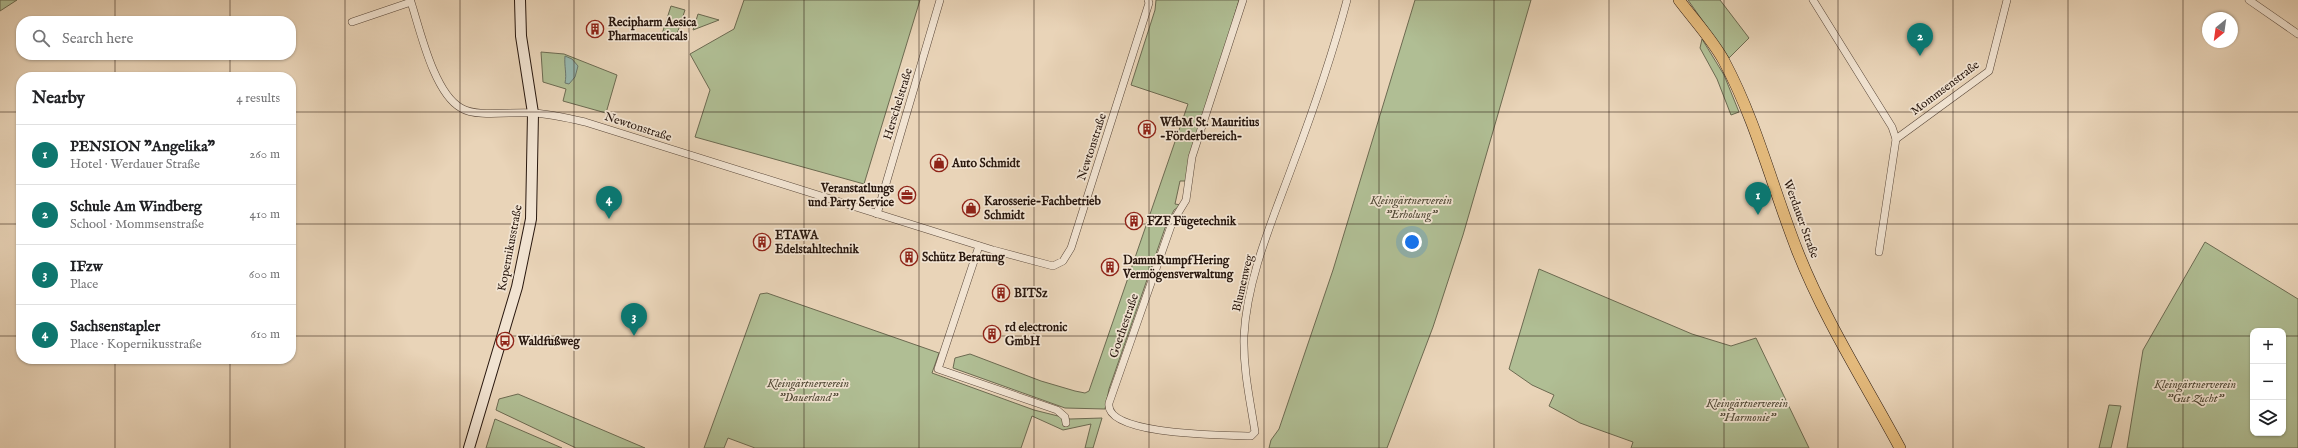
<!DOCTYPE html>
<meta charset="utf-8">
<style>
:root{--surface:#fff;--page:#f2f2f2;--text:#202124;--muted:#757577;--line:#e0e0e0;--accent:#0f766e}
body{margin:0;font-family:"IM FELL English",serif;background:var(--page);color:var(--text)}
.controls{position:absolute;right:12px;bottom:12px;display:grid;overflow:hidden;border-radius:8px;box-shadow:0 1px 3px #0004}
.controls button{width:36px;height:36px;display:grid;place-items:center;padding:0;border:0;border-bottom:1px solid var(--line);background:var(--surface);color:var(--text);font:20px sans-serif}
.compass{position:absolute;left:2202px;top:12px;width:36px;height:36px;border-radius:50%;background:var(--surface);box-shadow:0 1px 3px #0004;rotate:209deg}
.you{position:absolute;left:1412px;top:242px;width:14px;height:14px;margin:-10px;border:3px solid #fff;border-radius:50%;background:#1a73e8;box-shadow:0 0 0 6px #1a73e833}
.badge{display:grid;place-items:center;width:26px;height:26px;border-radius:50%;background:var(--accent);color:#fff;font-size:13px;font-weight:700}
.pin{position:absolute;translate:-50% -33px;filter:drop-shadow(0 1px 2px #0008)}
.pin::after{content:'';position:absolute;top:21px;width:14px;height:12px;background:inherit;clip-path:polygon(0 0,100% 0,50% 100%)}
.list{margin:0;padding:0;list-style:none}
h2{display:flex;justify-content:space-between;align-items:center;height:52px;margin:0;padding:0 16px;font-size:17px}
h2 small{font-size:13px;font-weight:400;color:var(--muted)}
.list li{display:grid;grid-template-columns:26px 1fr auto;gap:12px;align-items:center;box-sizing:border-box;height:60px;padding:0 16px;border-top:1px solid var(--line)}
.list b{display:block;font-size:15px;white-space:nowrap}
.list p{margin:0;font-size:13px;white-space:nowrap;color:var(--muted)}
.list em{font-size:13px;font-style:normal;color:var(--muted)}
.icon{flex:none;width:22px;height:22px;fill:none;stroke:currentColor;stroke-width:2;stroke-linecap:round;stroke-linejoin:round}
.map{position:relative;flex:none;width:2298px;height:448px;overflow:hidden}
.search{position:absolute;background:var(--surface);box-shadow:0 1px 3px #0004;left:16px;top:16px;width:280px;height:44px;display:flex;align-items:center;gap:10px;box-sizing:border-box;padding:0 14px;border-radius:16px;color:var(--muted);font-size:15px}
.panel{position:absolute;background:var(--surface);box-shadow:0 1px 3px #0004;left:16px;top:72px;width:280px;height:292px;border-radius:16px}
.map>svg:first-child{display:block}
</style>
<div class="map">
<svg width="2298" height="448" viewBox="0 0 2298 448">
<rect width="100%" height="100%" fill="#e9d4b8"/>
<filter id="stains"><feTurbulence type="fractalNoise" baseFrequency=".005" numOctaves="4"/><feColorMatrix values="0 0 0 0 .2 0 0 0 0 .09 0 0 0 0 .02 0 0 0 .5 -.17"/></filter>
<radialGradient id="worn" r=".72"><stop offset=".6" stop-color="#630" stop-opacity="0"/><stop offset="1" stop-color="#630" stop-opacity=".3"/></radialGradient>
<g fill="#b0be94" stroke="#6c6a51" fill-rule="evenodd">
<polygon points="0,0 17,0 0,11"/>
<polygon points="744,0 920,0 864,184 695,137 710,90 690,54 734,29"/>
<polygon points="1156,0 1239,0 1187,181 1180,181 1175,204 1181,205 1174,210 1165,228 1109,389 1105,409 1065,408 953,368 955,358 970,354 1041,381 1075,391 1085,393 1089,391 1188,104 1131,85 1155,10"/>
<polygon points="1415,0 1531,0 1463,235 1433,327 1387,448 1269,448 1271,440 1279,429 1333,270"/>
<polygon points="1688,0 1720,0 1749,38 1729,58"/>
<polygon points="671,6 685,10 675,40 661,37"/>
<polygon points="698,14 719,20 693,30"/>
<polygon points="1702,39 1724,75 1739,112 1731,115 1717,79 1700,48"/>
<polygon points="541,52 564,54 617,75 606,113 563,101 566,89 543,82"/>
<path d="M2205,242L2298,299V448H2127L2143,350ZM2253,331H2283V433H2253Z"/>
<polygon points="1539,269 1692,334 1731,346 1756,338 1809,448 1631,448 1633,442 1580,423 1549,406 1554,395 1532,385 1509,369"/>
<polygon points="767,293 939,353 932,373 1034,410 1070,419 1102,418 1093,448 1085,448 1091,424 1063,430 1032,416 1021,448 755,448 728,438 724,448 704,448 760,294"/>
<polygon points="518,394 645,448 576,448 496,410 499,399"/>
<polygon points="2109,405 2121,406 2111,448 2099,448"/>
<polygon points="495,419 562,448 486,448"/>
</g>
<path fill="#97b8b0" stroke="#6b786f" d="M565,56L572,59L578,66L575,77L569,84L565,83C567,74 564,66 565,56Z"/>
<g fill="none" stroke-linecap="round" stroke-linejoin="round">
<defs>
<g id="street">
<path d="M1243,0L1192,157L1186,200L1172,223L1109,403C1104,436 1228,435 1251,436L1255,432C1250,400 1243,369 1244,336C1247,277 1273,219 1293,164C1313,111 1332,56 1347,0"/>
<polyline points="1813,0 1892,127 1896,139 1879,252"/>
<polyline points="2249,0 2298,34"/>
<path d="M352,22L411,2C420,30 434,93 461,108C477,118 514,111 533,113C551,114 568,118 585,122L993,250L1053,266L1063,261L1071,248L1149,3L1148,0"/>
<polyline points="1896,139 1989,71 2007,0"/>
<polyline points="877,214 940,0"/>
<polyline points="979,246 938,369 1057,410 1065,417 1066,423"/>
</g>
<polyline id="secondary" points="469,448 517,287 531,219 533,113 521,36 520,0"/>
<path id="primary" d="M1679,0C1694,20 1712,39 1724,61C1756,121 1772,186 1797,250C1824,319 1865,383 1900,448"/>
</defs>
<use href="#street" stroke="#584638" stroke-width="8"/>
<use href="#secondary" stroke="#28170e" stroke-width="12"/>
<use href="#primary" stroke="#28170e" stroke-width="12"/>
<use href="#street" stroke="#f1e3d1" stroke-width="7"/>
<use href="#secondary" stroke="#f1e3d1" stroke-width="10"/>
<use href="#primary" stroke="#e4ba7c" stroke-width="11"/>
</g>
<path fill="none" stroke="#28170e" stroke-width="1" stroke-opacity="0.55" d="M115,0V21M230,0V21M345,0V448M460,0V448M574,0V448M689,0V448M804,0V448M919,0V448M1034,0V448M1149,0V448M1264,0V448M1379,0V448M1494,0V448M1609,0V448M1724,0V448M1838,0V448M1953,0V448M2068,0V448M2183,0V448M115,55V77M230,55V77M0,112H21M291,112H2298M0,224H21M291,224H2298M0,336H21M291,336H2253M2283,336H2298M115,359V448M230,359V448"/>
<defs>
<symbol id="building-ring" viewBox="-11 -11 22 22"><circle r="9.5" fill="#f1e3d1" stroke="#8f2418" stroke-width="1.5"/><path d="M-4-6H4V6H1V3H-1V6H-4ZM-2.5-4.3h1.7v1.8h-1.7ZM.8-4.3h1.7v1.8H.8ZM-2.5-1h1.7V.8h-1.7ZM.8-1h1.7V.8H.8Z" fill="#8f2418"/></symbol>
<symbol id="shop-ring" viewBox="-11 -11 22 22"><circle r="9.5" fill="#f1e3d1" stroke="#8f2418" stroke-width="1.5"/><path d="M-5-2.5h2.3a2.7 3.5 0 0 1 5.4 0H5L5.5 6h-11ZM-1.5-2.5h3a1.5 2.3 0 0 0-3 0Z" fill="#8f2418"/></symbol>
<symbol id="office-ring" viewBox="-11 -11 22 22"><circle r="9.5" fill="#f1e3d1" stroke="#8f2418" stroke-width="1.5"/><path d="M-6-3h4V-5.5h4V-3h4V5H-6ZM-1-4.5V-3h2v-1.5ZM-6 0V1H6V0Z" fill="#8f2418"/></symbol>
<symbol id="bus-ring" viewBox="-11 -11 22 22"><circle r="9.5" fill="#f1e3d1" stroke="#8f2418" stroke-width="1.5"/><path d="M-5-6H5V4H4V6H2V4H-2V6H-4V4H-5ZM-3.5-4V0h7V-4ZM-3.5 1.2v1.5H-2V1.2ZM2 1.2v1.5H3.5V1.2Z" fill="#8f2418"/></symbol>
</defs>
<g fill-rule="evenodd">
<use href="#building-ring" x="585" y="19" width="20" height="20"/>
<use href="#building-ring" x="1137" y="119" width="20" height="20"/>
<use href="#shop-ring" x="929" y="153" width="20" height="20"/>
<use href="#office-ring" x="897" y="185" width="20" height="20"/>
<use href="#shop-ring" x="961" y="198" width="20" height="20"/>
<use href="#building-ring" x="1124" y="211" width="20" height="20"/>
<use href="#building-ring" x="752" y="232" width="20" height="20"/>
<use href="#building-ring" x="899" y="247" width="20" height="20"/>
<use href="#building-ring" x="1100" y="257" width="20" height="20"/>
<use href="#building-ring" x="991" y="283" width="20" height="20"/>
<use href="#building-ring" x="982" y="324" width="20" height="20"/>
<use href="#bus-ring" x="495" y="331" width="20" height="20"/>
</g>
<g text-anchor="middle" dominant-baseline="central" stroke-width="3.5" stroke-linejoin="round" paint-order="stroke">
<g font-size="12" font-weight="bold" fill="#28170e" stroke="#f1e3d1" text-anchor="start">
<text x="608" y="22">Recipharm Aesica<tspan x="608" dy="14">Pharmaceuticals</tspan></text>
<text x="1160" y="122">WfbM St. Mauritius<tspan x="1160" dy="14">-Förderbereich-</tspan></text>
<text x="952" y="163">Auto Schmidt</text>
<text x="894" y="188" text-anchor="end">Veranstatlungs<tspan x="894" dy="14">und Party Service</tspan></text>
<text x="984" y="201">Karosserie-Fachbetrieb<tspan x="984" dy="14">Schmidt</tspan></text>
<text x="1147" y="221">FZF Fügetechnik</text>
<text x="775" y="235">ETAWA<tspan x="775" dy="14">Edelstahltechnik</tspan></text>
<text x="922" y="257">Schütz Beratung</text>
<text x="1123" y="260">DammRumpfHering<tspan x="1123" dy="14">Vermögensverwaltung</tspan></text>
<text x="1014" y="293">BITSz</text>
<text x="1005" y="327">rd electronic<tspan x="1005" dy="14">GmbH</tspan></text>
<text x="518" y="341">Waldfußweg</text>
</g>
<g font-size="12" fill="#28170e" stroke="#f1e3d1">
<text transform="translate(1945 88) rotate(-37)">Mommsenstraße</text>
<text transform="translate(898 104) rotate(-73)">Herschelstraße</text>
<text transform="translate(638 127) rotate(18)">Newtonstraße</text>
<text transform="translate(1092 147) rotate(-72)">Newtonstraße</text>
<text transform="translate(1801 219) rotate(70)">Werdauer Straße</text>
<text transform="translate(510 248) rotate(-79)">Kopernikusstraße</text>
<text transform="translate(1243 283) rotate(-77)">Blumenweg</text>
<text transform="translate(1124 326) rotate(-71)">Goethestraße</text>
</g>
<g font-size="12" font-style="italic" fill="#514936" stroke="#f1e3d1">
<text x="1411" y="200">Kleingärtnerverein<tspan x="1411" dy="14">"Erholung"</tspan></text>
<text x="808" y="383">Kleingärtnerverein<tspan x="808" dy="14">"Dauerland"</tspan></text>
<text x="2195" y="384">Kleingärtnerverein<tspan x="2195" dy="14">"Gut Zucht"</tspan></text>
<text x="1747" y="403">Kleingärtnerverein<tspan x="1747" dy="14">"Harmonie"</tspan></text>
</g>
</g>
<rect width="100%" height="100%" filter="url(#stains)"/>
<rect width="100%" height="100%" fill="url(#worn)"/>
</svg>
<div class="controls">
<button>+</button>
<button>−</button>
<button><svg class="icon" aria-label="layers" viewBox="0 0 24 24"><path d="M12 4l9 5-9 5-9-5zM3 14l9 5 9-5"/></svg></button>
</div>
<svg class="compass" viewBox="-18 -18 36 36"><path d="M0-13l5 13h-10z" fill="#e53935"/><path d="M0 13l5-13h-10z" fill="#757577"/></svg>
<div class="you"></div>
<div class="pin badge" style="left:1758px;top:215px">1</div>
<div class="pin badge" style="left:1920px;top:56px">2</div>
<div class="pin badge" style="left:634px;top:336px">3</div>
<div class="pin badge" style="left:609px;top:219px">4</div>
<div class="search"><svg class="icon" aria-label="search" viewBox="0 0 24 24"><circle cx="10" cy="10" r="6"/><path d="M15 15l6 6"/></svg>Search here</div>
<section class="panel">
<h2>Nearby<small>4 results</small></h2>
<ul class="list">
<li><span class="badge">1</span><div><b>PENSION &quot;Angelika&quot;</b><p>Hotel · Werdauer Straße</p></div><em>260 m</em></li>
<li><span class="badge">2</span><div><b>Schule Am Windberg</b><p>School · Mommsenstraße</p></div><em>410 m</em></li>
<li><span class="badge">3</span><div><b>IFzw</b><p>Place</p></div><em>600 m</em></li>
<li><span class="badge">4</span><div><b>Sachsenstapler</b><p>Place · Kopernikusstraße</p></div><em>610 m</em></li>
</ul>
</section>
</div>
